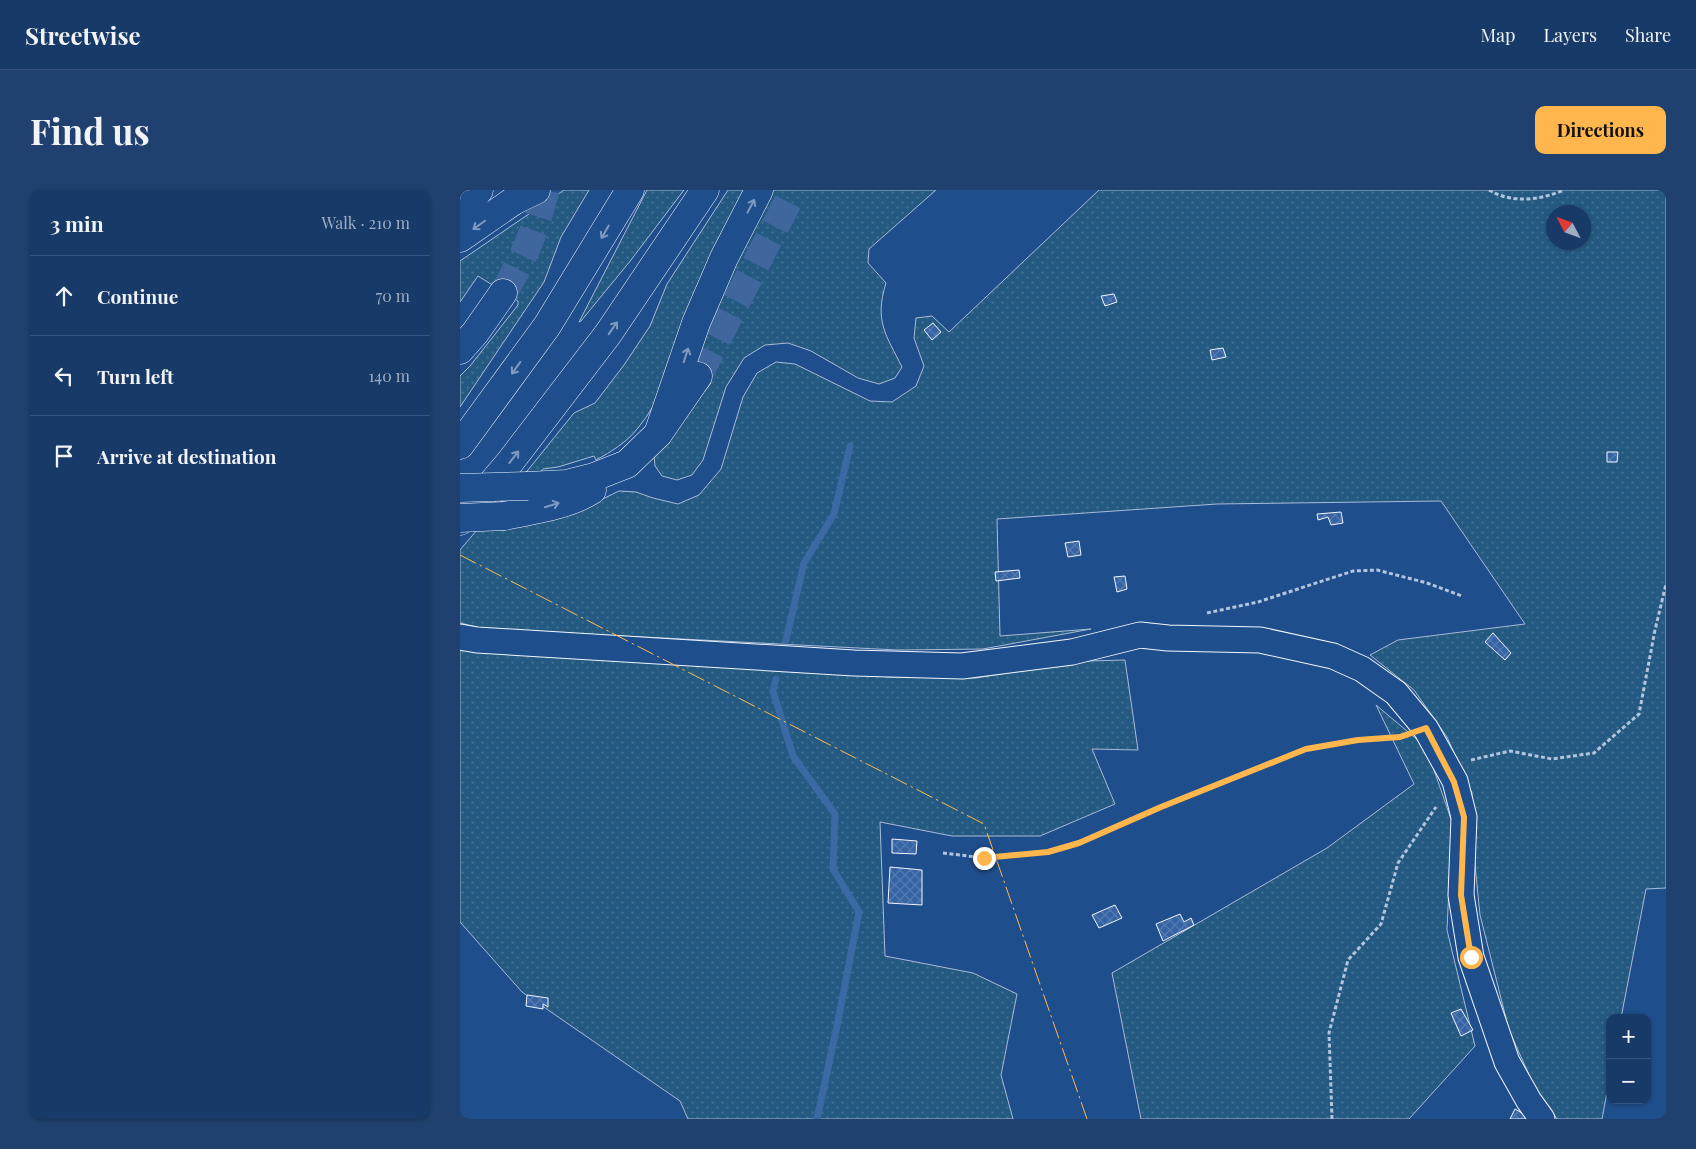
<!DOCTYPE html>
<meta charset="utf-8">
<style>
:root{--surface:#173a69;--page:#20416f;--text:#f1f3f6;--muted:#9eadc0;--line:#36547d;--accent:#ffb74d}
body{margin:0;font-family:"Playfair Display",serif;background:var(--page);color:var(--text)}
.controls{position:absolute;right:15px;bottom:15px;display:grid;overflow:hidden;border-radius:10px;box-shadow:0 1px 4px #0004}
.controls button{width:45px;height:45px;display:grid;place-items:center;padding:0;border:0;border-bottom:1px solid var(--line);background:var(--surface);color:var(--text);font:25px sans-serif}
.compass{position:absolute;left:1086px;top:15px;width:45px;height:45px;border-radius:50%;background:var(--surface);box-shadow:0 1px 4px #0004;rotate:311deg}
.stop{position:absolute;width:15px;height:15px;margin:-11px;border:4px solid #ffb74d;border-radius:50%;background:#fff}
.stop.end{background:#ffb74d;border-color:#fff;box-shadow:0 1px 5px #0008}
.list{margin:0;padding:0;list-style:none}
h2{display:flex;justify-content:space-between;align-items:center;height:65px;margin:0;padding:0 20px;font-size:21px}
h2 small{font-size:16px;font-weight:400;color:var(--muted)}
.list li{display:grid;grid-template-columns:32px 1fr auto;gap:15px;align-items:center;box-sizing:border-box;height:80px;padding:0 20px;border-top:1px solid var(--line)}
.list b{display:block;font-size:19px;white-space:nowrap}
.list em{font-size:16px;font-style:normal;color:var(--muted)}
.icon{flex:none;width:28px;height:28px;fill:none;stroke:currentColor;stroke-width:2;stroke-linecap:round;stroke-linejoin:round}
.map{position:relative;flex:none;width:1206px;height:929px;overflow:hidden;border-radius:10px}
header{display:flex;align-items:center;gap:30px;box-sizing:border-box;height:70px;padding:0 25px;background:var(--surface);border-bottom:1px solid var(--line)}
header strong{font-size:24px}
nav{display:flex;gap:28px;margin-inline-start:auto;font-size:18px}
.intro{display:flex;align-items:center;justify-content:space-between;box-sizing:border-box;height:120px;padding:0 30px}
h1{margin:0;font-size:35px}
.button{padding:12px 22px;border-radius:10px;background:var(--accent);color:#111;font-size:18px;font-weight:700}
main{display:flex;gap:30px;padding:0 30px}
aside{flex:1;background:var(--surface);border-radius:10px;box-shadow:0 1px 4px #0004}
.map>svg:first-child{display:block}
</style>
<header>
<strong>Streetwise</strong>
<nav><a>Map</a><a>Layers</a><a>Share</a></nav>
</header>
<div class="intro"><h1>Find us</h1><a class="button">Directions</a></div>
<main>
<aside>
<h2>3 min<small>Walk · 210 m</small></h2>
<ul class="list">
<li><svg class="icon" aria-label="ahead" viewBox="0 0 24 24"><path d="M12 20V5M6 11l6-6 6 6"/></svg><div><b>Continue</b></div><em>70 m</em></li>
<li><svg class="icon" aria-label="left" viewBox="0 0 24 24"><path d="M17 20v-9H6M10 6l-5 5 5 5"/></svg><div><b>Turn left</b></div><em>140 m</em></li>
<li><svg class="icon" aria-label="arrive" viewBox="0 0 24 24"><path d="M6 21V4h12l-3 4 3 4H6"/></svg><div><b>Arrive at destination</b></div></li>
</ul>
</aside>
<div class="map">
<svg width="1206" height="929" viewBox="0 0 1206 929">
<defs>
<pattern id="grass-dots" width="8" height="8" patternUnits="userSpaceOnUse" patternTransform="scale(1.25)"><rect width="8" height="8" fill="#245a82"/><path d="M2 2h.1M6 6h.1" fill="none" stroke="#447295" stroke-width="1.8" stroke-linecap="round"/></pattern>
<pattern id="building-cross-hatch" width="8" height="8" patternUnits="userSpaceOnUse" patternTransform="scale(1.25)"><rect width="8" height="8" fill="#3563a3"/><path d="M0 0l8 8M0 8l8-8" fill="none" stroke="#537ab1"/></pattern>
</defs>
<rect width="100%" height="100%" fill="#1f4e8c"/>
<g fill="url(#grass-dots)" stroke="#a8bbd7" fill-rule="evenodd">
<polygon points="104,0 129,0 101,47 84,92 0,217 0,186 10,176 58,115 58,111 18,86 0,112 0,71"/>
<polygon points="187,0 224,0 171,70 121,131 119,132"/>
<path d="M268,0H286C266,47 247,93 227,140C213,174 201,210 178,238C167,252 151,262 136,270L134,266L98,277L83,279L34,338L116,322L159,301L176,302L193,308L218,314L239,305L261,279L283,207L297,183L316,172L335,174L410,211L432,212L456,196L464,176L454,148L456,128L472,126L489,142L639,0H1206V698L1186,699L1161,828H1150V886L1142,929H1097L1075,898L1049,840L1020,725L1014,665L1012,603L987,547L954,500L910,465L938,450L1065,434L981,311L757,314L537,329L540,446L631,439L523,459L437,460L26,439L0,433V360L68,280L114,223L135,213L164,175L190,136L207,94ZM1094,22H1124V52H1094Z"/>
<path d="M312,0H476L409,59L408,73L426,93C414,131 426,145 442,177L435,188L419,194L398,188L351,161L328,153L305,155L284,168L266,197L243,270L232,285L217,290L202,286L195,276L194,265L251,193L218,176Z"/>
<polygon points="0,457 275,478 430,487 515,488 627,471 665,470 678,560 632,559 655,614 580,646 492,646 420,632 425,766 513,783 557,804 541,885 553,929 228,929 220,911 62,802 0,732"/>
<polygon points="916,515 966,557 992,632 987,740 1015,856 949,929 681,929 652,783 867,658 954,594"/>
</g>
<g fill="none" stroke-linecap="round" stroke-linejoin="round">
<g stroke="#3b69a3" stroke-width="7">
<polyline points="326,450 344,373 374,324 390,256"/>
<polyline points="316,489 313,501 333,566 375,624 373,679 399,722 378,831 357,929"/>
</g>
</g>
<g fill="url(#building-cross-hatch)" stroke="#f2f6ff">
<polygon points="654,104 657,112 645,116 641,106"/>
<polygon points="473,133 481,142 472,150 464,140"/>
<polygon points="763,158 766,167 752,170 750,160"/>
<polygon points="1147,262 1158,262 1157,272 1147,272"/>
<polygon points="881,322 883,333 871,335 868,327 858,330 857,324"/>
<polygon points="619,351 621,365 608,367 605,353"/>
<polygon points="559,380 560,388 536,391 535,382"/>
<polygon points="665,386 667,399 657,402 654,387"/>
<polygon points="1033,443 1051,463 1045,470 1025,452"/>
<polygon points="432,649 457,651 456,664 432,663"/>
<polygon points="430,677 462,680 462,715 428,713"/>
<polygon points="655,715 662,728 639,738 632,725"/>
<polygon points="720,724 724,732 731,728 734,735 703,751 696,734"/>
<polygon points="67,805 88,808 88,817 83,814 83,819 66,816"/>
<polygon points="1001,819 1013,840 1001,846 991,823"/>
<polygon points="1055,919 1067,926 1065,929 1050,929"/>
</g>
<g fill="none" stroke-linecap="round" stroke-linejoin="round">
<g stroke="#3f679d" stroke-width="28" stroke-dasharray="28 14" stroke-linecap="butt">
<path d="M43,103C63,71 77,37 85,0"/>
<polyline points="238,186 334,0"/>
</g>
<defs>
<polyline id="minor" points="0,447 17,450 394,473 502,476 612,462 680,445 708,448 800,450 873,466 902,479 936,503 966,539 995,591 1004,627 1001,705 1011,767 1047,872 1069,911 1082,929"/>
<g id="major">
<polyline points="0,25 19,0"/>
<polyline points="0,48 55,10 65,0"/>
<polyline points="0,160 15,143 43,103"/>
<polyline points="68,296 106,294 134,287 167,274 198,244 238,186"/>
<path d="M44,326C73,320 107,316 132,300"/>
</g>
<g id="highway">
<polyline points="55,10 76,0"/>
<polyline points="198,244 236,133 264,68 299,0"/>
<polyline points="0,255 87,136 170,0"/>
<polyline points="0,331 50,272 148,144 245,0"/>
</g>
</defs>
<use href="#minor" stroke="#f2f6ff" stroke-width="27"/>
<use href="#major" stroke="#f2f6ff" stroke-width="29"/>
<use href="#highway" stroke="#f2f6ff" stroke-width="29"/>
<g stroke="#b3c4dc" stroke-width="3" stroke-dasharray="4 2.5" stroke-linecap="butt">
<path d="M1029,0C1052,14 1080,10 1104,0"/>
<polyline points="747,423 798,412 893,381 917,380 967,393 1002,406"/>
<polyline points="1011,570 1050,561 1092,569 1134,563 1179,524 1195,440 1206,394"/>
<polyline points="483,663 524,668 588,662 619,653 701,617 846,559 898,549 942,546"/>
<polyline points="872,929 869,843 888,770 921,734 938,673 976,617"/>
</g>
<use href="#minor" stroke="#1f4e8c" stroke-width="25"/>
<use href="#major" stroke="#1f4e8c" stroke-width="28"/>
<use href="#highway" stroke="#1f4e8c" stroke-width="28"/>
<defs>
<g id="major-bridge">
<polyline points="0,298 68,296"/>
<polyline points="0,328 44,326"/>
</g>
</defs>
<use href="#major-bridge" stroke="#f2f6ff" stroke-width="29" stroke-linecap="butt"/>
<use href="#major-bridge" stroke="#1f4e8c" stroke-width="28"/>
<polyline stroke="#ffb74d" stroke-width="1" stroke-dasharray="18 4 2.5 4" stroke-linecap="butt" points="0,365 524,634 627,929"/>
</g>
<defs><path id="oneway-shaft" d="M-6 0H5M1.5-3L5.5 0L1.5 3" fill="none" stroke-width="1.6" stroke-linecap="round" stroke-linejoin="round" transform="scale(1.25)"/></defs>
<g stroke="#7e9ac0">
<use href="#oneway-shaft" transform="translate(291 16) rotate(-62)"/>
<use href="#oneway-shaft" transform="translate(19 35) rotate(145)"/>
<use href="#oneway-shaft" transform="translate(145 42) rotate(120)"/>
<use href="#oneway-shaft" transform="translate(153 138) rotate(-55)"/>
<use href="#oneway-shaft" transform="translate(226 165) rotate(-72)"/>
<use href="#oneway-shaft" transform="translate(56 178) rotate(126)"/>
<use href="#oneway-shaft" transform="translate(54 267) rotate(-52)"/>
<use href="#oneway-shaft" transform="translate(92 315) rotate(-17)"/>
</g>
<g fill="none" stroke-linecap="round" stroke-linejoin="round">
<polyline stroke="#ffb74d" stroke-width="6" points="524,668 588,662 619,653 701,617 846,559 898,550 940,547 966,538 994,592 1004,627 1001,705 1011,767"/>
</g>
</svg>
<div class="controls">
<button>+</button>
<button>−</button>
</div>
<svg class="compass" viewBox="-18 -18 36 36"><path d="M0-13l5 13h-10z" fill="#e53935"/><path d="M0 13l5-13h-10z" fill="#9eadc0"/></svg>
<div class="stop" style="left:1011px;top:767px"></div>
<div class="stop end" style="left:524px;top:668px"></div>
</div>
</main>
